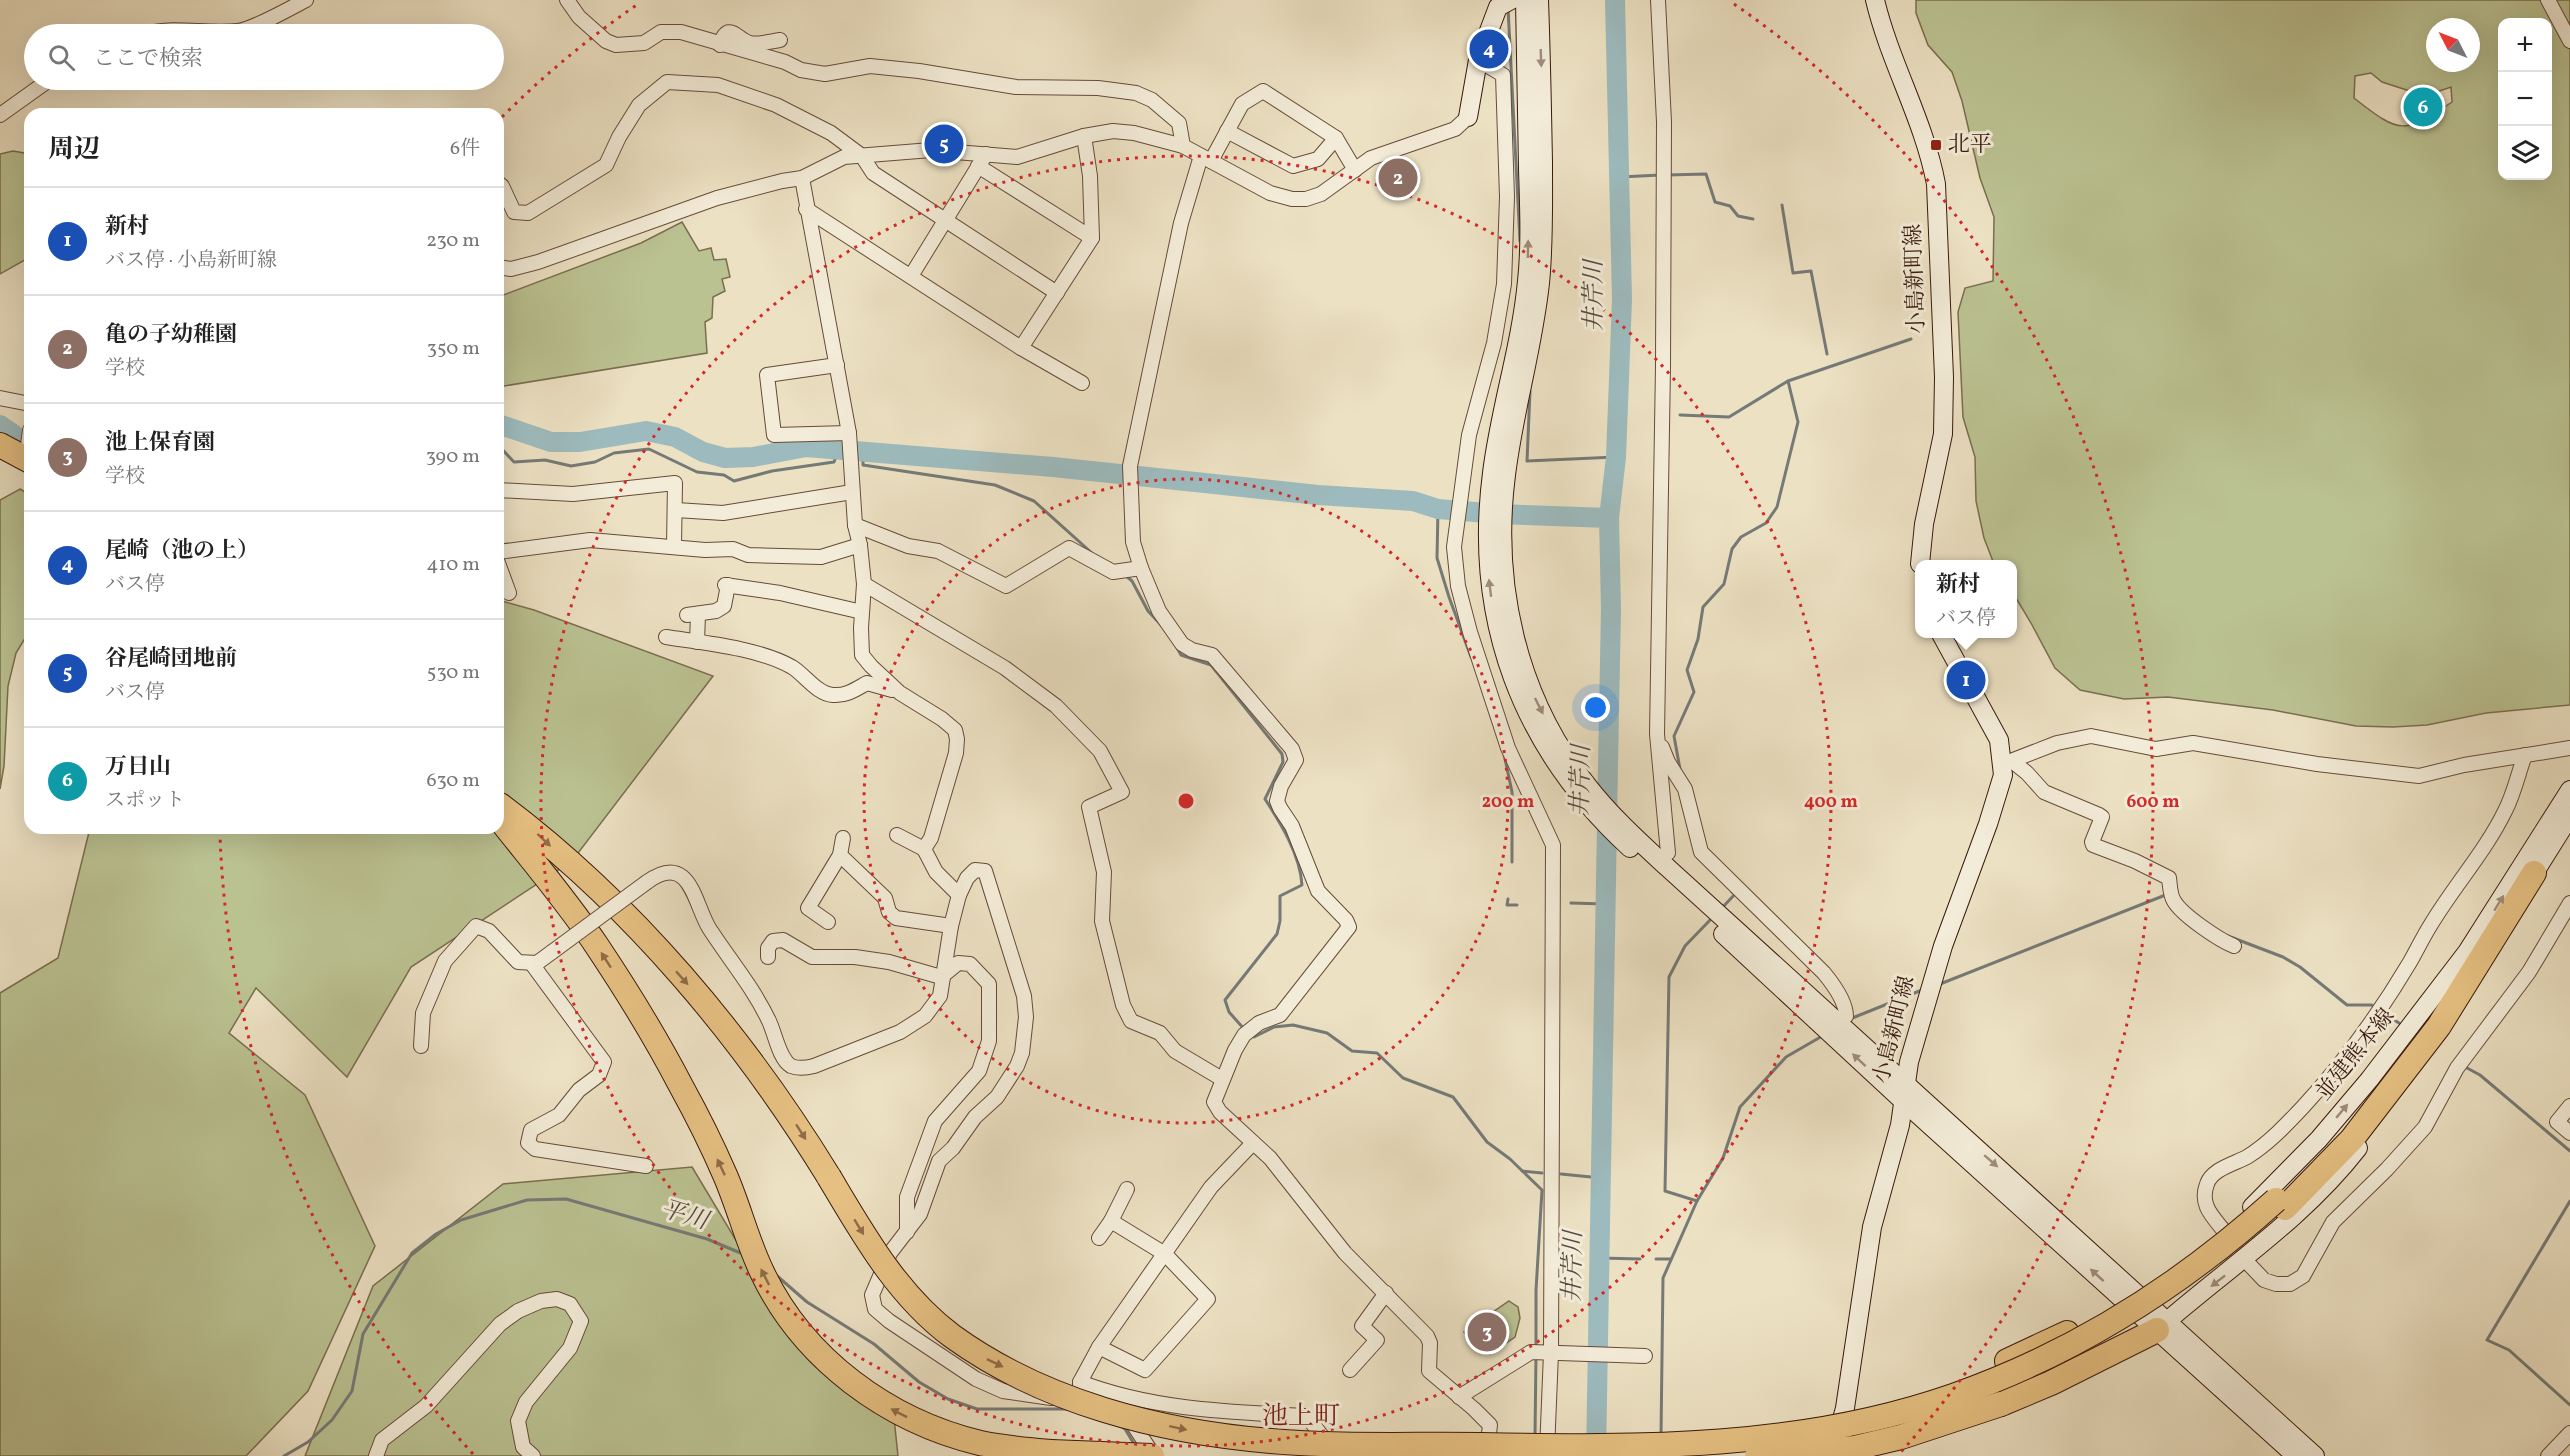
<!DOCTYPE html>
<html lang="ja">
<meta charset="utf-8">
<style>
:root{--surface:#fff;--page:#f2f2f2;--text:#222;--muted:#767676;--line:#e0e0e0;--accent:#2563eb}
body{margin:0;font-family:Vollkorn,"Noto Serif JP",serif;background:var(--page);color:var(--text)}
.controls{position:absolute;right:18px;top:18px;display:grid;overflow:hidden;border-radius:12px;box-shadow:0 6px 24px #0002}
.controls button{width:54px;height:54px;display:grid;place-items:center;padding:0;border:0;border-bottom:2px solid var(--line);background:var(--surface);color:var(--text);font:30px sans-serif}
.compass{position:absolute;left:2426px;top:18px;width:54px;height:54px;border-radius:50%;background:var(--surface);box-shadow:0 6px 24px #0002;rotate:312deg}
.you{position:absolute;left:1596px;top:708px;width:21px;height:21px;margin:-15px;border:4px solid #fff;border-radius:50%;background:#1a73e8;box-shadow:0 0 0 9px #1a73e833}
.badge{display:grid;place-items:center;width:39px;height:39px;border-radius:50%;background:var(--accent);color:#fff;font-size:20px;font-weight:700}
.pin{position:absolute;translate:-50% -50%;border:3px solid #fff;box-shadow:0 2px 6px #0006}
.popup{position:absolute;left:1915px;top:560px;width:102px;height:78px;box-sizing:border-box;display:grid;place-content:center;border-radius:12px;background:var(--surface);filter:drop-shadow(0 2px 4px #0005);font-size:20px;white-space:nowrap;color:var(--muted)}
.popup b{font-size:22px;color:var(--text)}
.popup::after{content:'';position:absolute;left:50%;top:100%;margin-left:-12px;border:12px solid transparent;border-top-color:var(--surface)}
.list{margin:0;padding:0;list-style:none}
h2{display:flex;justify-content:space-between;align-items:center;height:78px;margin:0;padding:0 24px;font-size:26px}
h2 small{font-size:20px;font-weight:400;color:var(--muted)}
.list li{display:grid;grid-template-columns:39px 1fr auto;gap:18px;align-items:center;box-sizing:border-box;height:108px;padding:0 24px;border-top:2px solid var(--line)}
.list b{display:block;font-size:22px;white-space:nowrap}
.list p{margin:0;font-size:20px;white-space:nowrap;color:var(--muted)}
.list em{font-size:20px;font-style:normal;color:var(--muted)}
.icon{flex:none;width:33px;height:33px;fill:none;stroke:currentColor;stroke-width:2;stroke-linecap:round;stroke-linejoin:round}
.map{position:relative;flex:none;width:2570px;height:1456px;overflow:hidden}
.search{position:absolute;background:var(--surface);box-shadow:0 6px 24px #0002;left:24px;top:24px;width:480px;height:66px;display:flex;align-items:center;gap:15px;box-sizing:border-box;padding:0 21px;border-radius:33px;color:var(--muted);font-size:22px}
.panel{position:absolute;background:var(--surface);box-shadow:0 6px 24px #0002;left:24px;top:108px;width:480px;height:726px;border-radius:18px}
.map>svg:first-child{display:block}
</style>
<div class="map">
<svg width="2570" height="1456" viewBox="0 0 2570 1456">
<rect width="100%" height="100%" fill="#ece1c3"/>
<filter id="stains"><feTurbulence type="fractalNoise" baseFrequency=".00333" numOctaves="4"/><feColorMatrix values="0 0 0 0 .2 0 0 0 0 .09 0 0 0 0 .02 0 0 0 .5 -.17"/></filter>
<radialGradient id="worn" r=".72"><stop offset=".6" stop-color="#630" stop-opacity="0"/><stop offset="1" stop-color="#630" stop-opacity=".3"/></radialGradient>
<g fill="#bbc292" stroke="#7a6e4f" stroke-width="1.5" fill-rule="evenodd">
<path d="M1916,0H2570V705L2486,713L2427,725L2393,727L2356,726L2273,710L2168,697L2124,699L2080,690L2055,668L2031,623L2013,593L2012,564H1994L1984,538L1976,501L1975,457L1963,417L1958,312L1965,288L1993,281L1994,217L1980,178L1962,101L1952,72L1928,45L1916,13ZM2502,22H2548V176H2502ZM2435,27H2471V63H2435ZM2371,73L2382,82L2425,96L2451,87L2452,102C2404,134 2401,135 2354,98L2355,76Z"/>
<polygon points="13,151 30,154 30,257 0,274 0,154"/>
<polygon points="682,222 699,251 711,248 714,260 726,259 730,277 722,279 725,291 713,297 712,318 705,322 707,353 498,387 498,297 641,243"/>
<polygon points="20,489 30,495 30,630 16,653 8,686 4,766 0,789 0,500"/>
<polygon points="498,600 534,610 713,676 572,861 411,967 347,1077 256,988 229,1033 305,1095 375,1246 308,1391 246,1456 0,1456 0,993 58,958 90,828 498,828"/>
<polygon points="692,1167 797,1342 894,1418 898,1456 305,1456 373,1286 503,1184"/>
<polygon points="1509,1301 1518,1307 1520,1318 1515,1337 1490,1354 1480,1345 1471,1344 1464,1332"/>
</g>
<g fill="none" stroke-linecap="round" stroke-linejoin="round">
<g stroke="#757a77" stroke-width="3">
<polyline points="1508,8 1520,241"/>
<polyline points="1667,175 1706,174 1715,202 1730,206 1738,216 1753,219"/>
<polyline points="1621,177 1660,175"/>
<polyline points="1782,205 1793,273 1811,271 1827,354"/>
<polyline points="1530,391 1527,461 1616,457"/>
<polyline points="1680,415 1729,417 1788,381"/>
<polyline points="498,445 514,462 545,460 571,466 595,462 614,453 649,449 697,472 724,475 734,481 772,471 834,462 839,449"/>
<polyline points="863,452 863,465 995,485 1034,501 1093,554"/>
<polyline points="1438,509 1437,558 1449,597 1471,657"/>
<polyline points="1126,576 1132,581 1148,611 1162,626"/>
<path d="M1176,646L1181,655L1211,665L1282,754L1283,762L1265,799C1281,824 1300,854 1302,885L1280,896V921L1277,934L1225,1000L1229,1012L1245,1030"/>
<polyline points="1504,754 1512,792 1512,862"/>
<polyline points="1680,769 1674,736 1694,692 1687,670 1698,639 1703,607 1724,584 1732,549 1741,537 1766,523 1777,507 1798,422 1788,381 1911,339"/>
<polyline points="1508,899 1507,905 1517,905"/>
<polyline points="1571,903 1605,904"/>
<polyline points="1721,909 1735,894 1732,892"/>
<polyline points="2228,936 2283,957 2300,967 2347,1005 2372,1005 2375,1008"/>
<polyline points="1940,984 2168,894"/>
<polyline points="2383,1013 2399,1023"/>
<polyline points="1850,1019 1922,990"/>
<polyline points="1250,1034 1254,1037 1274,1027 1293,1025 1327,1033 1352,1051 1377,1053 1403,1078 1453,1097 1487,1142 1510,1159 1542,1190 1536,1290 1536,1349"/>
<polyline points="2467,1068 2480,1075 2570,1151"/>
<polyline points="1522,1171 1542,1173"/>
<polyline points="1561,1174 1601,1178"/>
<polyline points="1697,1201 1665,1191 1669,977 1685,946 1712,918"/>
<polyline points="2570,1201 2487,1340 2509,1350 2570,1405"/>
<polyline points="1600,1258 1640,1259"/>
<polyline points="1656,1259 1671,1259"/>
<polyline points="776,1275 807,1302 874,1344 919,1382 948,1399 977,1409 1069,1409"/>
<polyline points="1120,1426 1125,1429 1136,1447"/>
<polyline points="1535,1436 1536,1355"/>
<polyline points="1661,1436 1663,1278 1697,1201 1723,1158 1740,1107 1786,1057 1824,1035"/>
<polyline points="284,1456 308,1442 332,1420 352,1391 363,1334 412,1253 436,1234 461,1220 527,1200 566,1199 707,1239 743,1254"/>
</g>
<g stroke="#9dbbbe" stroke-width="20">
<polyline points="498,424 551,442 580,442 646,431 675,437 703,452 725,458 753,457 806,447 1053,467 1318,495 1413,501 1438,509 1499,514 1609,518"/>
<polyline points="0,425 20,439 30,443"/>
<polyline points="1596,1456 1608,766 1611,609 1609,518 1616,457 1622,299 1615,0"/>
</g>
<defs>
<g id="street">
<polyline points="567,0 579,17 606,41 616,45 644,43 661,32 681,32 785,62 801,70 825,74 870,66 919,71 1016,87 1098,88 1136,93 1152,100 1179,123 1183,146"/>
<polyline points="1658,0 1664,122 1663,366 1657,734 1668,853"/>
<polyline points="2548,0 2570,41"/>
<path d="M145,34C178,25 204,35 238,31C254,29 290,8 306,0"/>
<path d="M720,45C728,19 737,40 750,43C758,45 772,41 780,40"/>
<polyline points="1478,60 1503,75 1507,197 1504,284 1494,343 1469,435 1454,547 1458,586 1470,632 1508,748 1553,845 1551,1353 1547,1451"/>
<polyline points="0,115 49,80"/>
<polyline points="1227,131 1293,166 1318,159 1336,138"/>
<polyline points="1201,156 1181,223 1130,466 1133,542 1141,568 1159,611 1182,644 1192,650 1212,655 1292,749 1296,760 1281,786 1277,801 1280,808 1292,826 1318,891 1346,920 1349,927 1280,1015 1259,1023 1244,1035 1235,1050 1214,1102 1220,1112 1270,1158 1345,1253 1427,1336 1430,1343 1429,1371 1474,1409 1490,1425 1487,1450"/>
<polyline points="1211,161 1242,104 1263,91 1336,138 1355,170"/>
<polyline points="978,166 1092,238"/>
<polyline points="802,178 849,433 855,525 860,545 864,584 861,628 862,655 871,666 900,693 942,719 955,730 957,739 956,753 931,838 924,849 936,872 959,895"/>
<polyline points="498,183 502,186 514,212 528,213 606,165 619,137 639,105 667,82 718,85 776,105 831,133 862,156 873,173 1057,293"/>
<polyline points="806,209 1021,348 1082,383"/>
<polyline points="498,267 511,269 538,262 717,198 782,181 802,178 844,157 931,150 1017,157 1084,136 1113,131 1134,133 1183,146 1270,193 1292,199 1306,199 1321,194 1371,158 1455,129 1468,117"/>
<polyline points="911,276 986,154"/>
<polyline points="1021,348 1092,238 1090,176 1084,136"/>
<polyline points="837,365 767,375 774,435 849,433"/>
<polyline points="0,398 30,404"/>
<polyline points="30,430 27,453 30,454"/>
<polyline points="498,490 573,494 675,483 674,547"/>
<polyline points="676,510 723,513 852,492"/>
<polyline points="855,525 908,546 938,551 1006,586 1069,548 1113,572 1141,568"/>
<polyline points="498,552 590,540 705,550 733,549 748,555 821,557 860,545"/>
<polyline points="498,563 509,593"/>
<polyline points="864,584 1005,668 1056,706 1100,751 1122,792 1089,807 1104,872 1102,921 1123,1005 1131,1021 1160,1033 1175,1051 1222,1079"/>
<polyline points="725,585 780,593 862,612"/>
<polyline points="687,615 716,611 724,606 728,585"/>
<path d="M666,637C705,643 758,648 792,667C805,675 817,694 833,695C847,696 856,689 867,683L892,690"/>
<polyline points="697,642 698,614"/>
<path d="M1662,747L1668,762L1685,789L1701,852L1824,973C1833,984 1846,1002 1846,1016L1830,1025"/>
<path d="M2012,761L2027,773L2044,792L2099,815L2102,817L2092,842L2093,845L2135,861L2169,878C2170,885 2170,895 2174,901C2182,915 2219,940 2234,946"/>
<polyline points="2003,764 2057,743 2091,736 2156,749 2193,743 2317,764 2419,776 2464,765 2570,748"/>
<polyline points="897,835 924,849"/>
<polyline points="840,855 885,898 889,912 896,918 951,926"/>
<path d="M647,882C690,851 694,903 709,928C729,959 753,987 769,1021C775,1033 779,1059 791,1066C798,1069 806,1068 814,1066L900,1032L925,1016L940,996L951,926L959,895L967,878L975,870L985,871L1024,996L1026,1017L1022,1053L1017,1066L997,1097L975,1117L953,1148L939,1161L920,1214L890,1253L872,1295L875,1309L889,1321L976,1379L1003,1391L1051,1398"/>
<polyline points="828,922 808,908 840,855 843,838"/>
<polyline points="768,957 768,948 773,941 783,940 812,957 855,957 889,962 941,977 958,963 970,964 989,984 989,1041 979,1071 935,1121 907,1197 907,1232"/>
<polyline points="532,964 604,1062 599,1075 579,1090 559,1115 531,1130 528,1143 535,1149 646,1166"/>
<polyline points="421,1046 423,1013 445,961 476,926 489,931 518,962 537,963 552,952"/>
<polyline points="2570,1106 2557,1122 2570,1133"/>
<polyline points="1111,1221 1127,1189"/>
<path d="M2225,1232C2213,1217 2199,1205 2207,1184C2212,1169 2234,1164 2247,1157C2268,1144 2285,1126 2302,1108C2343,1064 2379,1014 2410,962C2417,950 2423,937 2430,926C2453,887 2485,852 2505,811C2514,794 2518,774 2525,755"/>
<polyline points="1099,1238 1111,1221 1165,1254 1208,1299 1145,1370 1099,1347"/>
<polyline points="2245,1260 2264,1280 2276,1284 2290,1284 2303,1276 2333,1222 2387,1169 2425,1127 2457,1068 2529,972 2570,903"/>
<polyline points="1350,1370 1377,1340 1362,1326 1386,1293"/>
<path d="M1080,1382C1153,1410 1231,1412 1307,1416L1329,1446"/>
<polyline points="1080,1393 1080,1382 1099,1347 1211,1187 1253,1143"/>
<polyline points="1459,1397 1531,1352 1645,1356"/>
<polyline points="1129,1418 1154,1456"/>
<polyline points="376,1456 382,1440 426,1406 500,1324 518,1311 541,1301 557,1299 570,1304 581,1321 570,1348 526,1402 518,1421 523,1447 533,1456"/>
<polyline points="2548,1456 2570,1433"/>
</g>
<g id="secondary">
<path d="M1525,0C1526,56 1527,112 1528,168C1529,205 1531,244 1527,281C1521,346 1500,408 1492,473C1473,620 1521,748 1630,848"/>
<path d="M1539,0C1541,54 1542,108 1543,162C1543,203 1544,243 1540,283C1533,348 1514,410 1506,475C1492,584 1517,697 1587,785C1610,815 1640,842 1668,868L2315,1456"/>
<path d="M1875,0C1890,63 1924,120 1936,184L1944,377L1943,434L1924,524L1920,564"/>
<polyline points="1468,117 1478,60 1498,7 1511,0"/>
<polyline points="2528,883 2570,816"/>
<polyline points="1723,934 1903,1101 2296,1456"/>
<polyline points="2252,1207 2319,1139 2369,1080 2467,952 2570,790"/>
<path d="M2159,1328C2226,1269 2302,1220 2358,1148"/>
<polyline points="1838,1434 1845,1408 1872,1227 1900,1125 1909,1062 1943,946 1988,824 2003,775 1999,740 1941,634"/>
</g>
<g id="highway">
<polyline points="0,445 30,461"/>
<path d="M500,805C632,904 743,1037 829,1177"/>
<path d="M498,817C531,859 567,901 597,946C627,991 656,1038 681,1086C697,1115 712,1145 725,1175C739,1207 747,1241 762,1272C803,1359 888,1421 980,1443C1003,1448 1027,1450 1051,1452"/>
<polyline points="2285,1208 2352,1139 2439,1026 2534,873"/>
<polyline points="2007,1361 2067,1333"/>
<polyline points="2001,1404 2051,1383 2157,1330"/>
</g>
</defs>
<use href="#street" stroke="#664b3a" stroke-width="16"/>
<use href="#secondary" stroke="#39190c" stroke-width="20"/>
<use href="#highway" stroke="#39190c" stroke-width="26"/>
<use href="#street" stroke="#f3ecd8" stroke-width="14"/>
<use href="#secondary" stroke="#f3ecd8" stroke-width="18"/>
<use href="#highway" stroke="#e6c082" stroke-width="24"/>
<defs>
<polyline id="street-bridge" points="552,952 647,882"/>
<g id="highway-bridge">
<path d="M829,1177C863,1234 897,1295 952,1336C1043,1402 1160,1432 1271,1441C1338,1447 1413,1444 1481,1445C1641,1448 1801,1449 1953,1396C2073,1354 2182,1285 2276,1200"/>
<polyline points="1051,1452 1152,1456"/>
<polyline points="1757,1456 1855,1448 1901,1437 2001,1404"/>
</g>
</defs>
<use href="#street-bridge" stroke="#664b3a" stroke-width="16" stroke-linecap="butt"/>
<use href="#highway-bridge" stroke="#39190c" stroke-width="26" stroke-linecap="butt"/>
<use href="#street-bridge" stroke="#f3ecd8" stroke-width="14"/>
<use href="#highway-bridge" stroke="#e6c082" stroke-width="24"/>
</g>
<defs><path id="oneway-solid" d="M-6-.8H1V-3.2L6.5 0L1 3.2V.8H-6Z" transform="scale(1.5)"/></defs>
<g fill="#9f8d7c">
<use href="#oneway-solid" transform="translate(1541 58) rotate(88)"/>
<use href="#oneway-solid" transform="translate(1528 249) rotate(-89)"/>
<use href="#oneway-solid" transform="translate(1490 588) rotate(-97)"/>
<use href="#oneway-solid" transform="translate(1539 706) rotate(63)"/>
<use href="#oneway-solid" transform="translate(2499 903) rotate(-58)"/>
<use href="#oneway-solid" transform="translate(1859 1060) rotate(-137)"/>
<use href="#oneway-solid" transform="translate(2342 1111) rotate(-50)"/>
<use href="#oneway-solid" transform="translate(1991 1161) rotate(41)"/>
<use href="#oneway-solid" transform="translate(2097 1275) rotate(-138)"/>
<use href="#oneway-solid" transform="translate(2218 1281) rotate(142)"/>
</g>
<g fill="#906c47">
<use href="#oneway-solid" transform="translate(544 840) rotate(43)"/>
<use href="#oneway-solid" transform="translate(606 960) rotate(-123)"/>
<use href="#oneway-solid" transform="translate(682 978) rotate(48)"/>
<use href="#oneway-solid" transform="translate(801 1132) rotate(57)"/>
<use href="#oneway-solid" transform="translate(721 1167) rotate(-115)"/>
<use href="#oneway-solid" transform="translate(859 1227) rotate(59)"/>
<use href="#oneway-solid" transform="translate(765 1277) rotate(-117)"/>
<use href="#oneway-solid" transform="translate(995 1363) rotate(26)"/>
<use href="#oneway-solid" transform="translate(899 1413) rotate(-153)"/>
<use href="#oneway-solid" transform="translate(1178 1428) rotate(12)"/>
</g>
<g fill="none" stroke="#d62828" stroke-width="3" stroke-dasharray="3 6">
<circle cx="1186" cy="801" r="322"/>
<circle cx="1186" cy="801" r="645"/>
<path d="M473 1454A967 967 0 0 1 220 835M502 117A967 967 0 0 1 638 4M1734 4A967 967 0 0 1 1899 1454"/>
</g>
<rect fill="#8f2418" stroke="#f3ecd8" stroke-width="2" x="1930" y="139" width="12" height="12" rx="3"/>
<g text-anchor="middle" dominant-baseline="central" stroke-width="6" stroke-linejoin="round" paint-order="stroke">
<g font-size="22" fill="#39190c" stroke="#f3ecd8" text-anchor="start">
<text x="1948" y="145">北平</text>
</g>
<g font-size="22" fill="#39190c" stroke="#f3ecd8">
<text transform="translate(1916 279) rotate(-92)">小島新町線</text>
<text transform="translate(1895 1030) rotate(-76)">小島新町線</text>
<text transform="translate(2356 1055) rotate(-51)">並建熊本線</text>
</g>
<g font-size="24" font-style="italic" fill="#574a41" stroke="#f3ecd8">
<text transform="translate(1595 296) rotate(-90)">井芹川</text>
<text transform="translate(1582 781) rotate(-89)">井芹川</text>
<text transform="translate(684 1216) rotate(17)">平川</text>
<text transform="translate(1574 1267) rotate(-89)">井芹川</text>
</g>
<g font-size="26" fill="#7a1f14" stroke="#f3ecd8">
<text x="1301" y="1417">池上町</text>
</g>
</g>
<circle cx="1186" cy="801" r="9" fill="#d62828" stroke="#f3ecd8" stroke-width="3"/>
<g font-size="18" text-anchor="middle" font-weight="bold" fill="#d62828" stroke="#f3ecd8" stroke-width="6" stroke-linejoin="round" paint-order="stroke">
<text x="1508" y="807">200 m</text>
<text x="1831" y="807">400 m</text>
<text x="2153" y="807">600 m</text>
</g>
<rect width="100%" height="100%" filter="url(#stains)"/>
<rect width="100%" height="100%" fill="url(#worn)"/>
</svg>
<div class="controls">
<button>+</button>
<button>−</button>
<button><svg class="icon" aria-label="layers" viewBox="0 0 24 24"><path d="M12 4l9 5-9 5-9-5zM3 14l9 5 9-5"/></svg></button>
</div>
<svg class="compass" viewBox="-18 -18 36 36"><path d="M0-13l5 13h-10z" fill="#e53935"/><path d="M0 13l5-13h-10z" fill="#767676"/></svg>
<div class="you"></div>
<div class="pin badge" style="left:1966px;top:680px;background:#1a4fb4">1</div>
<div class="popup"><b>新村</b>バス停</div>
<div class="pin badge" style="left:1398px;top:178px;background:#8d6e63">2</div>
<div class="pin badge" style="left:1487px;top:1332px;background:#8d6e63">3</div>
<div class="pin badge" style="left:1489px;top:49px;background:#1a4fb4">4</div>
<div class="pin badge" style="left:944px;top:144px;background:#1a4fb4">5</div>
<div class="pin badge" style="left:2423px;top:107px;background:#0f9aa8">6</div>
<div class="search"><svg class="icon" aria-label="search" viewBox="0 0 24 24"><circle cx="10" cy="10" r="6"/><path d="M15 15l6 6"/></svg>ここで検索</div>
<section class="panel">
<h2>周辺<small>6件</small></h2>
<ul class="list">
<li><span class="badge" style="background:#1a4fb4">1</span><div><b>新村</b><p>バス停 · 小島新町線</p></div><em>230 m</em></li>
<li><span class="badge" style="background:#8d6e63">2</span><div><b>亀の子幼稚園</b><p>学校</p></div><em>350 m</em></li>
<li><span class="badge" style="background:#8d6e63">3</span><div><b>池上保育園</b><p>学校</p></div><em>390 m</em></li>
<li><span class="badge" style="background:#1a4fb4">4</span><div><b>尾崎（池の上）</b><p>バス停</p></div><em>410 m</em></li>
<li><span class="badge" style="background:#1a4fb4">5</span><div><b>谷尾崎団地前</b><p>バス停</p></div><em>530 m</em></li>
<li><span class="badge" style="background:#0f9aa8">6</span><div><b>万日山</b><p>スポット</p></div><em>630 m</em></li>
</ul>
</section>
</div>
